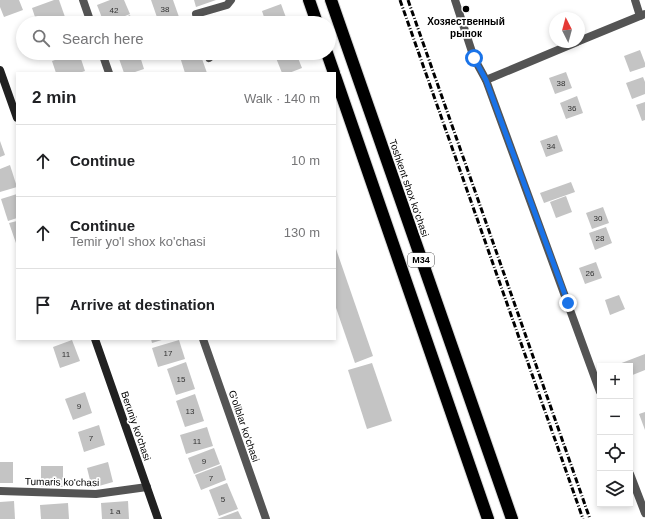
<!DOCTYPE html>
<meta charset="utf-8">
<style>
:root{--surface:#fff;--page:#f6f6f6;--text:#202124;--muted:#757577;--line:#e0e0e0}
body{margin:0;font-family:Arial,sans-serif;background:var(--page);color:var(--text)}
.controls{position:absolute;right:12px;bottom:12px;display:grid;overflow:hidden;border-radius:0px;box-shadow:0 2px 6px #0003}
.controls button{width:36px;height:36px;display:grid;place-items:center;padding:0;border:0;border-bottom:1px solid var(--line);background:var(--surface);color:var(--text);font:20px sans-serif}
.compass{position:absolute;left:549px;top:12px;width:36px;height:36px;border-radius:50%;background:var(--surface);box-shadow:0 2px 6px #0003;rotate:354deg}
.stop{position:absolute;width:12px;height:12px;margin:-9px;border:3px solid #1a73e8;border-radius:50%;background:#fff}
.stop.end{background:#1a73e8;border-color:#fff;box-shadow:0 1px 4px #0008}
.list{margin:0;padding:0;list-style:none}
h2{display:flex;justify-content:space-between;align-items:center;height:52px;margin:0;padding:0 16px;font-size:17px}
h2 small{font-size:13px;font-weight:400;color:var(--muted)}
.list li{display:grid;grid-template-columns:26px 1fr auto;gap:12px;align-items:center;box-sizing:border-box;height:72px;padding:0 16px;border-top:1px solid var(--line)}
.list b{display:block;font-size:15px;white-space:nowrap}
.list p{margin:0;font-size:13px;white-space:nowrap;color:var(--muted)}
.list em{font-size:13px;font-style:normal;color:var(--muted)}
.icon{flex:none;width:22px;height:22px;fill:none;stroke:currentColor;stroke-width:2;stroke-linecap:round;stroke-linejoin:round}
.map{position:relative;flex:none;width:645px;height:519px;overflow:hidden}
.search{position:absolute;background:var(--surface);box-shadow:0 2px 6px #0003;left:16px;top:16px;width:320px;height:44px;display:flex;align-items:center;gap:10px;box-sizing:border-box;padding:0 14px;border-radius:22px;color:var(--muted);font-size:15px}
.panel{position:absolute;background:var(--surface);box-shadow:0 2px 6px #0003;left:16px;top:72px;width:320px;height:268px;border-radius:0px}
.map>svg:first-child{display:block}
</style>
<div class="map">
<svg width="645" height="519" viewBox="0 0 645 519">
<rect width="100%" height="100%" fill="#fff"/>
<g fill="#c4c4c4">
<polygon points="0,0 19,0 23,10 4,17 0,7"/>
<polygon points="54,0 59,0 65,17 49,23 37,23 32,8"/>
<polygon points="110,0 124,0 130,14 108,23 104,23 97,5"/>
<polygon points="151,0 173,0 179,17 159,23"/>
<polygon points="194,0 216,0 196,7"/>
<polygon points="281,4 288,23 266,23 262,11"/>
<polygon points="130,15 133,23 111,23"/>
<polygon points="188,19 189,23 177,23"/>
<polygon points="236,19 237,23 212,23 212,22"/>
<polygon points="640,50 645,63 645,67 630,72 624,56"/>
<polygon points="75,53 79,53 85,71 79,73 56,73 52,61"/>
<polygon points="117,53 139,53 144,69 132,73 124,73"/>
<polygon points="191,53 200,53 207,73 185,73 180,57"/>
<polygon points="274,53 296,53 302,68 289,73 282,73"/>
<polygon points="566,72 572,88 555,94 549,78"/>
<polygon points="643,77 645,82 645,94 632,99 626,83"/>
<polygon points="577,96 583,113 566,119 560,103"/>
<polygon points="645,102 645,120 642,121 636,105"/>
<polygon points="557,135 563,151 546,157 540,141"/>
<polygon points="0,141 5,155 0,157"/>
<polygon points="10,165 17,187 0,192 0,169"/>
<polygon points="571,182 575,192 544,203 540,193"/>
<polygon points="17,194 17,218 8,221 1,199"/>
<polygon points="566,196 572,212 556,218 550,202"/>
<polygon points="603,207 609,223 592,229 586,213"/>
<polygon points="17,221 17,246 9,223"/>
<polygon points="606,227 612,243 595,250 589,233"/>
<polygon points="335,246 373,356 355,363 335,305"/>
<polygon points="596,262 602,278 585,284 579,268"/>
<polygon points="619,295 625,309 610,315 605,300"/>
<polygon points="151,339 165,339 152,343"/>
<polygon points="72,340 80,361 60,368 53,347"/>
<polygon points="179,340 185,359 158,367 152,348"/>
<polygon points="645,354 645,370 630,376 630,366 620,366 619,364"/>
<polygon points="186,362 195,389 176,395 167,369"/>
<polygon points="372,363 392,421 367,429 348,370"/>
<polygon points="85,392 92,413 73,420 65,399"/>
<polygon points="195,394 204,421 185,427 176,401"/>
<polygon points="645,412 645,430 639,414"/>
<polygon points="99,425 105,445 84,452 78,432"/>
<polygon points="207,427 213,446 186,454 180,435"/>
<polygon points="214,448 220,464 194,474 188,458"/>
<rect x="0" y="462" width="13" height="21"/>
<polygon points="108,462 113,482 92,488 87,468"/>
<polygon points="221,465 226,480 201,490 195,475"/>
<rect x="41" y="466" width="22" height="21"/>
<polygon points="227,483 238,509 219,516 209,490"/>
<polygon points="14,501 15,519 0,519 0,502"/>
<polygon points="128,501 129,519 102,519 101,503"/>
<polygon points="68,503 69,519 41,519 40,505"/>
<polygon points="238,511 242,519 217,519"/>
</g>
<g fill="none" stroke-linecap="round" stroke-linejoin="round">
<defs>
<g id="highway">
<polyline points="309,0 317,23"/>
<polyline points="331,0 512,519"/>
<polyline points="327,53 334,73"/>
<polyline points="335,76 488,519"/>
</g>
</defs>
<use href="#highway" stroke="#dbdbdb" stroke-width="14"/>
<g stroke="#545454" stroke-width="8">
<polyline points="83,0 91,23"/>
<polyline points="455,0 474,58 486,80 600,392"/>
<polyline points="635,0 640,16"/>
<polyline points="198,23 196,14 227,5 231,0"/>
<polyline points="579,41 645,14"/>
<polyline points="102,53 109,73"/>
<polyline points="207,53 209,58"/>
<polyline points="486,80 577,42"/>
<polyline points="203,339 266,519"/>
<polyline points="630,474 645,513"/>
<polyline points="0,491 96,494 147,487"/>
</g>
<g stroke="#212121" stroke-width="8">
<polyline points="0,70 17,118"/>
<polyline points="95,339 158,519"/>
</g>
<use href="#highway" stroke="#000" stroke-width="12"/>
<g stroke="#000" stroke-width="3" stroke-dasharray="6 2 1 2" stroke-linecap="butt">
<polyline points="400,0 583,519"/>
<polyline points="408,0 590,519"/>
</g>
</g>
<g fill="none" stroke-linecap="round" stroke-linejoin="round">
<polyline stroke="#1a73e8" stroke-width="5" points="474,58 486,80 568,303"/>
</g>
<circle fill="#000" stroke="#fff" stroke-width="1.5" cx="466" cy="9" r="4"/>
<g text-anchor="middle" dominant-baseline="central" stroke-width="3.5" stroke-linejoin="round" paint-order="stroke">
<g font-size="8" fill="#313131">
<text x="165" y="9">38</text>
<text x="114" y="10">42</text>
<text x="561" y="83">38</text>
<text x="572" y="108">36</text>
<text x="551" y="146">34</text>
<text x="598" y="218">30</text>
<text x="600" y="238">28</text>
<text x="590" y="273">26</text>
<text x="168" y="353">17</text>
<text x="66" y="354">11</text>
<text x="181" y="379">15</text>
<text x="79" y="406">9</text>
<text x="190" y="411">13</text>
<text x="91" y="438">7</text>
<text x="197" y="441">11</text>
<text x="204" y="461">9</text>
<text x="211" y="478">7</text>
<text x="223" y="499">5</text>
<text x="115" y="511">1 а</text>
</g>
<rect fill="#fff" stroke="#4c4c4c" stroke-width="1" x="408" y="253" width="26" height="14" rx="3"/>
<g font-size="9" font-weight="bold" fill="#000">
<text x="421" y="260">M34</text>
</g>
<g font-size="10" font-weight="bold" fill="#000" stroke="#fff">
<text x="466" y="21">Хозяественный<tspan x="466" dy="12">рынок</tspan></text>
</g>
<g font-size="10" fill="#000" stroke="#fff">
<text transform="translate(409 188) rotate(71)">Toshkent shox ko'chasi</text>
<text transform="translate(136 426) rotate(71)">Beruniy ko'chasi</text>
<text transform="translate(244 426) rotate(71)">G'oliblar ko'chasi</text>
<text transform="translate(62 482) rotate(1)">Tumaris ko'chasi</text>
</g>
</g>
</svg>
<div class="controls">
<button>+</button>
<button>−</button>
<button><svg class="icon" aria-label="locate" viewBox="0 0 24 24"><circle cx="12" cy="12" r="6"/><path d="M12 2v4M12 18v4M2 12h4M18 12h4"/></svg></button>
<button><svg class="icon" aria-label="layers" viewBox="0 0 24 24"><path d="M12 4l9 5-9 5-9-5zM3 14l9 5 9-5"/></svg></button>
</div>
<svg class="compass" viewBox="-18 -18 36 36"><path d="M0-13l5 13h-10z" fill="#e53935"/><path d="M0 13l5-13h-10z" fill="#757577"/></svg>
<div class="stop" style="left:474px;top:58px"></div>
<div class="stop end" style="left:568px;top:303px"></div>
<div class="search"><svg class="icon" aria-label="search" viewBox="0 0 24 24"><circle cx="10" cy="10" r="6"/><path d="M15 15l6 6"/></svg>Search here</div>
<section class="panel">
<h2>2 min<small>Walk · 140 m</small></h2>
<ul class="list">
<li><svg class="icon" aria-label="ahead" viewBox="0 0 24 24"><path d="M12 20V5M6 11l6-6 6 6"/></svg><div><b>Continue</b></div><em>10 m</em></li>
<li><svg class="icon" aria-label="ahead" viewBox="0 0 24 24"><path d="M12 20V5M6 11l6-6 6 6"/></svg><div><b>Continue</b><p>Temir yo'l shox ko'chasi</p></div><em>130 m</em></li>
<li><svg class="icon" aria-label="arrive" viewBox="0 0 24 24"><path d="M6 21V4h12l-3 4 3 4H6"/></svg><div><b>Arrive at destination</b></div></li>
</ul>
</section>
</div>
